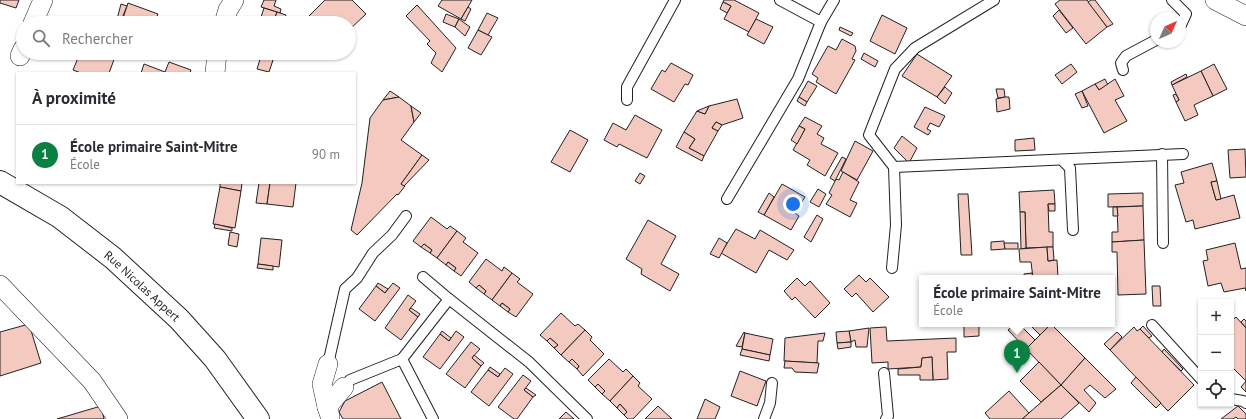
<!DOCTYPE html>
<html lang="fr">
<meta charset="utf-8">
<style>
:root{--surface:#fff;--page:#f2f2f3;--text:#2b2b33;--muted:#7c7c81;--line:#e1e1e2;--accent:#0b8043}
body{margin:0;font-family:"PT Sans",sans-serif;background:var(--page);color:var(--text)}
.controls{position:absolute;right:12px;bottom:12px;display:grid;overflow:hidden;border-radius:0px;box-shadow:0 1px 3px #0004}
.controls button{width:36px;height:36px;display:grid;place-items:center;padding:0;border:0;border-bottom:1px solid var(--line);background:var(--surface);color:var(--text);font:20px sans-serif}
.compass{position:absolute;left:1150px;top:12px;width:36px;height:36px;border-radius:50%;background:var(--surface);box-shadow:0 1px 3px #0004;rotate:45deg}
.you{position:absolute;left:793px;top:204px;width:14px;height:14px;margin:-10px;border:3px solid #fff;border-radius:50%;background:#1a73e8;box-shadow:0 0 0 6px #1a73e833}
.badge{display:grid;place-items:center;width:26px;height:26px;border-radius:50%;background:var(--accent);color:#fff;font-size:13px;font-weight:700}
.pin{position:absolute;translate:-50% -33px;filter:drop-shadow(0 1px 2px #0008)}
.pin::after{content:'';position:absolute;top:21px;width:14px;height:12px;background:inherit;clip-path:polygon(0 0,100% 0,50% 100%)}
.popup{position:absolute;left:919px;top:275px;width:196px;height:52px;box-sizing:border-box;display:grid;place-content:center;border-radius:0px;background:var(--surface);filter:drop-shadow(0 1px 3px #0005);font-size:13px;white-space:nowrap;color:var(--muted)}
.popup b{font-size:15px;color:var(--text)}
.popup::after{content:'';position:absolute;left:50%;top:100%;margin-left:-8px;border:8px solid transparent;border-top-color:var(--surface)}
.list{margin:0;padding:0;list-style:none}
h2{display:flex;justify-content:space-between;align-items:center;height:52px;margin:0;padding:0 16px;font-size:17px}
h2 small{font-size:13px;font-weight:400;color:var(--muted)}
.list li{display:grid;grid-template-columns:26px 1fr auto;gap:12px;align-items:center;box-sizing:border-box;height:60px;padding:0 16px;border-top:1px solid var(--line)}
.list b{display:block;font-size:15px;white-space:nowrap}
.list p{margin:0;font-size:13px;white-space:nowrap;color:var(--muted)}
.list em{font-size:13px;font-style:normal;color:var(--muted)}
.icon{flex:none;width:22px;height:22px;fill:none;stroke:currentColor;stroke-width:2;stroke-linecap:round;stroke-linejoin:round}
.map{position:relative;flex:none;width:1246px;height:419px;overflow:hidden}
.search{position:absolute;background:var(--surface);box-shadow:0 1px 3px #0004;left:16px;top:16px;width:340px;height:44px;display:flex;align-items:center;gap:10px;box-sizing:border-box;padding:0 14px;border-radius:22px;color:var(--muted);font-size:15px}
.panel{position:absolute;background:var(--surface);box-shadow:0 1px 3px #0004;left:16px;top:72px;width:340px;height:112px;border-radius:0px}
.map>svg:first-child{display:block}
</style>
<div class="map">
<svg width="1246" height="419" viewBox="0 0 1246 419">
<rect width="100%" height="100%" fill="#fff"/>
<g fill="#f3c9c0" stroke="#222">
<polygon points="0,0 19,0 16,8 0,3"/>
<polygon points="264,0 276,0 274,6 281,9 280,13 261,7"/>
<polygon points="325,0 352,0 366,14 349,30 349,23 302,23"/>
<polygon points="442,0 472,0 461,19 438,6"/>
<polygon points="724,0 734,0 759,13 749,32 724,19 731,6 723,2"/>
<polygon points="1060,0 1087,0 1107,27 1086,44 1055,4"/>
<polygon points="1091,0 1095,0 1113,24 1107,27 1088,2"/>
<polygon points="723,2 731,6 727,13 720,9"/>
<polygon points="128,3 158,14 155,23 129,23 130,20 123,18"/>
<polygon points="121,4 127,6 120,23 116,23"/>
<polygon points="417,5 456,48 442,72 431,63 436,53 427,44 430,41 406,16"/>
<polygon points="468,7 471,9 465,21 461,19"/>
<polygon points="264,8 277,12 273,23 259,23"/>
<polygon points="1059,10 1073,28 1066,33 1053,16"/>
<polygon points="277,12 286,15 283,23 273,23"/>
<polygon points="487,13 498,18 488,35 478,30"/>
<polygon points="446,14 459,19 455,27 443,22"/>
<polygon points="882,15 907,28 895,54 870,41"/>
<polygon points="123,18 130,20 129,23 120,23"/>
<polygon points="459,19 470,27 465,36 455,27"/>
<polygon points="756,19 773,27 764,44 747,35"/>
<polygon points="840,27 853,33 851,36 839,30"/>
<polygon points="478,30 492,37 481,55 468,48"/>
<polygon points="842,39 855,46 856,51 852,59 855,60 836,94 816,82 818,78 812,74 828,46 836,50"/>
<polygon points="67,53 80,53 78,58"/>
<polygon points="80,53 106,53 115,57 109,73 81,73 73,70"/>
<polygon points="864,53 878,61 875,67 861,59"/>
<polygon points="917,54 952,76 937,97 902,76"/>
<polygon points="261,56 273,60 269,72 257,69"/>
<polygon points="169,62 191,70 190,73 141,73 144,64 165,72"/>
<polygon points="671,63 693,75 688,85 685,84 674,102 651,89 662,70 665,72"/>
<polygon points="1071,64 1077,72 1062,84 1055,75"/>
<polygon points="1214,64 1227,89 1213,96 1201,71"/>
<polygon points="1201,71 1213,96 1194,105 1198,115 1185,121 1176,102 1179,100 1172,85"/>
<polygon points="1186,74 1187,77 1172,85 1171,82"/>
<polygon points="1105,79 1108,85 1099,90 1095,84"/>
<polygon points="1115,79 1124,96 1115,100 1127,121 1104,133 1082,91 1095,84 1099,90"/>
<polygon points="808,81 817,86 807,102 799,97"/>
<polygon points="945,87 952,93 945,104 937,97"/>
<polygon points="996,89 1004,89 1005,97 998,98"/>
<polygon points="390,91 399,97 383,100"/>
<polygon points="1082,91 1088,106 1082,108 1075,94"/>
<polygon points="1176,94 1179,100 1176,102 1173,95"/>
<polygon points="399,97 411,106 414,122 401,140 422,155 401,184 405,186 398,195 397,194 357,235 351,230 362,183 370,118 383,100"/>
<polygon points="799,97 807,102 805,106 797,101"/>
<polygon points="1005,97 1009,97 1010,109 997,112 996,99"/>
<polygon points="737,99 743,118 722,125 716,122 712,128 718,131 704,156 689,148 695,139 684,132 697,111 705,114 709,106"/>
<polygon points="411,106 421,113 414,122"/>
<polygon points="709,106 705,114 697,111"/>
<polygon points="925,107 945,116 939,127 930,123 927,129 931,131 928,135 914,127"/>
<polygon points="635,115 662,130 647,158 619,144 617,147 604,140 613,123 626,130"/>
<polygon points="805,117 822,126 817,134 824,138 821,144 838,153 825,176 807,165 810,160 793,150 805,129 799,126"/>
<polygon points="716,122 722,125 718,131 712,128"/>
<polygon points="799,126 805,129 797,144 791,140"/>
<polygon points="570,130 588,140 570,172 551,162"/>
<polygon points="684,132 695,139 689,148 704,156 702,161 676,147"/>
<polygon points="902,136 917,148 909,163 894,148"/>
<polygon points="1034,138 1035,150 1015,151 1015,140"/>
<polygon points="855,141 873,151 857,180 841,171"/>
<polygon points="1245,149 1246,177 1230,178 1228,150"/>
<polygon points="422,155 429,160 404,186 401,184"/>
<polygon points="842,157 846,159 835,181 830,178"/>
<polygon points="1212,163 1217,181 1211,182 1216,200 1234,195 1240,218 1195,229 1193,220 1186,222 1175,185 1184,183 1181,172"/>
<polygon points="843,172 859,182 850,200 857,203 850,217 826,204 832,195 829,193 836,179 839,180"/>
<polygon points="640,173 645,176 640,184 635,181"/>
<polygon points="1217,181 1221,199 1216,200 1211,182"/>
<polygon points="220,183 242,183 241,191 220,187"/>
<polygon points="259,183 270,183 267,204 256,203"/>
<polygon points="270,183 296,183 293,207 267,204"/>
<polygon points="782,184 805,197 795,213 799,216 791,230 764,215"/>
<polygon points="220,187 241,191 235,228 213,224"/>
<polygon points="818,189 826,194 819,207 810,202"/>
<polygon points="1054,190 1055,204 1048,204 1049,232 1053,232 1053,247 1026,248 1025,212 1020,212 1019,192"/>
<polygon points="769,193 774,197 764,215 758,212"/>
<polygon points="1143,193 1143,206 1108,207 1108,194"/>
<polygon points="958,194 968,194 972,255 961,255"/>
<polygon points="1048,204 1055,204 1055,211 1049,211"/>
<polygon points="1143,206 1144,240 1112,242 1112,232 1118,232 1117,207"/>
<polygon points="1113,207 1117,207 1118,216 1113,216"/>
<polygon points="1020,212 1025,212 1026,248 1021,249"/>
<polygon points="817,215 823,219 811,242 804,237"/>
<polygon points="431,217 447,229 450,226 457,231 437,258 430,253 432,250 424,244 421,247 413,241"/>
<polygon points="648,220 676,236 661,264 679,274 670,291 641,274 642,269 626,259"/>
<polygon points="215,224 232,228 232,231 214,228"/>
<polygon points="736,229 755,239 760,230 794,250 787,260 769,250 756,273 721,253"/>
<polygon points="457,231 466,238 463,242 478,253 461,276 454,271 456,268 448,262 446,265 437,258"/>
<polygon points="230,232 239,234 237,247 228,245"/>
<polygon points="261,238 282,240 279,267 258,264"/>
<polygon points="719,238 727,243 719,258 710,254"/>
<polygon points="1144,240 1146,294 1118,295 1117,252 1112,252 1112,242"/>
<polygon points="1004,241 1005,249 991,250 991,242"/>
<polygon points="1004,243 1018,243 1018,249 1005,249"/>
<polygon points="1235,243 1241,269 1246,268 1246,291 1245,288 1224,292 1221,283 1208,286 1203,261 1208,260 1206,250"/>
<polygon points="424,244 432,250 430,253 421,247"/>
<polygon points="1047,247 1048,261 1057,260 1058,278 1033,278 1031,262 1020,262 1019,249"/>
<polygon points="1047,247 1053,247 1054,260 1048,261"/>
<polygon points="486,259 502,271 504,267 512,273 492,300 484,294 486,291 479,285 476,288 469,282"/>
<polygon points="448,262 456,268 454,271 446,265"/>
<polygon points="258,264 273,266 273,270 257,268"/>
<polygon points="512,273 520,279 517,282 533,294 516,317 508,312 510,309 502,303 500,306 492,300"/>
<polygon points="1032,273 1033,278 1024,278 1024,274"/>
<polygon points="859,275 866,282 870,278 889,297 873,312 856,293 852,297 844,289"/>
<polygon points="797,278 805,286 810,281 830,303 815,318 795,297 792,300 784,291"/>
<polygon points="378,283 388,289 385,293 376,286"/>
<polygon points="393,283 400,288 375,321 359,309 376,286 385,293"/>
<polygon points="479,285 486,291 484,294 476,288"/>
<polygon points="1152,286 1160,286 1161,306 1153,306"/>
<polygon points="408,295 416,301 409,310 418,317 401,340 385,328"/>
<polygon points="502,303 510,309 508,312 500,306"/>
<polygon points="411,308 420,314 418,317 409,310"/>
<polygon points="561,313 575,326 578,324 585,330 561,355 554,348 558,345 550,338 547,341 540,335"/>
<polygon points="1236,317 1246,328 1246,381 1231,366 1231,321"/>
<polygon points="1244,319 1246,321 1246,328 1241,322"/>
<polygon points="29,324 41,363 0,376 0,332"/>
<polygon points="964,324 979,324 979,336 964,337"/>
<polygon points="1015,324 1019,324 1035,340 1026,349 1008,330"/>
<polygon points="1036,324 1051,324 1040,335 1032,327"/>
<polygon points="1051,324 1085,358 1061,385 1026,349"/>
<polygon points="1143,326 1152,336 1149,338 1140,329"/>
<polygon points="886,327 887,341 956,338 956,352 947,352 948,379 933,380 932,357 922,358 921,367 888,369 888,362 872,363 870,328"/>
<polygon points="1134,327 1137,331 1140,329 1194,385 1168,411 1110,350"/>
<polygon points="869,328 867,347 856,347 855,340 851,342 849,331"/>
<polygon points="585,330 592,337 590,340 604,354 583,376 577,369 579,366 572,359 569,362 561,355"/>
<polygon points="442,331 451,338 449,341 440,334"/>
<polygon points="456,331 464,337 440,369 423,357 440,334 449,341"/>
<polygon points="849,331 851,342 837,343 836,332"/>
<polygon points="744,332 745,333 742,347 736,346"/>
<polygon points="1117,332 1122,337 1110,350 1104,344"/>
<polygon points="745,333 773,339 770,355 742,349"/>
<polygon points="825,333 823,341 818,341 817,363 784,361 785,338"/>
<polygon points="550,338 558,345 554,348 547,341"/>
<polygon points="471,342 480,349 472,358 481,366 465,388 446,374"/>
<polygon points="851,342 851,347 838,349 837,343"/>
<polygon points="742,349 770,355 769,361 740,355"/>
<polygon points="1164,349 1183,369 1181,371 1162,352"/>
<polygon points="474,355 484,363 481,366 472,358"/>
<polygon points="932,357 933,380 920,380 920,375 898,375 898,369 921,367 922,358"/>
<polygon points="1085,358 1116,389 1105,398 1090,385 1084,390 1096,403 1089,412 1061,385"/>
<polygon points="572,359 579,366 577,369 569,362"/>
<polygon points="609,359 623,372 626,369 633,376 610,401 602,394 605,391 598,384 595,387 588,380"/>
<polygon points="785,361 819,363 817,373 795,372 792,368 784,368"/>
<polygon points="1039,362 1061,385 1041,402 1020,381"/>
<polygon points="490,367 500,374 498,377 488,370"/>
<polygon points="505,368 513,374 489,406 471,392 488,370 498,377"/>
<polygon points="740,371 766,381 757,406 731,396"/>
<polygon points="523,375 531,381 524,390 533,397 517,419 514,419 498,407"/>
<polygon points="633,376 640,383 638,386 652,399 633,419 628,419 624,415 627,412 620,404 617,408 610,401"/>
<polygon points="1136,377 1161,403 1156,408 1131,383"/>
<polygon points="1246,381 1246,392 1241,387"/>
<polygon points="382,382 401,419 343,419 339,412 345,401"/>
<polygon points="598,384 605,391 602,394 595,387"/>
<polygon points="1061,385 1079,403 1061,419 1022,419"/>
<polygon points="526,388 536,395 533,397 524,390"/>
<polygon points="1009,391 1029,413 1022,419 990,419 985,413"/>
<polygon points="705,399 720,407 715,419 697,419"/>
<polygon points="620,404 627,412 624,415 617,408"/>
<polygon points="101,406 104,419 57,419"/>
<polygon points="658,406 672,419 645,419"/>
<polygon points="1238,406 1246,414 1246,419 1238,419 1236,417 1233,419 1221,419"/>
<polygon points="566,412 574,419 559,419"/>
</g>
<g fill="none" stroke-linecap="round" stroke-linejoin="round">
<defs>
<g id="service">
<polyline points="780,0 821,22"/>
<polyline points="1172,0 1186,14 1180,27"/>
<polyline points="1123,70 1121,63 1126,56 1156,40"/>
<polyline points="627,100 627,87 675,0"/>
<polyline points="1162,154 1163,243"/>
<polyline points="1062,160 1070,168 1073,230"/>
<polyline points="894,167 1183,154"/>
<polyline points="727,199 798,79 821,22 834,0"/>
<polyline points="892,268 896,225 894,167 869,135 895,69 915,48 994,0"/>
<polyline points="449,299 529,362 587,419"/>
<polyline points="1152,325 1201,379"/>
<polyline points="402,359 449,299 423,277"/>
<polyline points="328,364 345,289 357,278 373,253 392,235 406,216"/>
<polyline points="884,373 888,416 886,419"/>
<polyline points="344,387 350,380 402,359 433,419"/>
<polyline points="1231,399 1243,401 1246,403"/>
<polyline points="764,419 770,403 772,383"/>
</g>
<g id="minor">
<polyline points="1215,0 1246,16"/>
<polyline points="33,23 43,0"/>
<polyline points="224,23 228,10 234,0"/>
<polyline points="20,56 23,49"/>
<polyline points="215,73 217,53"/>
<polyline points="0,285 92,381 118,419"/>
<polyline points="327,407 322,384 328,364"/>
<polyline points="330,416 327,407 344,387"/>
</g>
<g id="tertiary">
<path id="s1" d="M0,182L60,217L113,258L179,319L215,359L258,419"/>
</g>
</defs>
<use href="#service" stroke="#222" stroke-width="12"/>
<use href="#minor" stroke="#222" stroke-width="20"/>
<use href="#tertiary" stroke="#222" stroke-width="24"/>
<use href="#service" stroke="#fff" stroke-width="10"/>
<use href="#minor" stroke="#fff" stroke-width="19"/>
<use href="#tertiary" stroke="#fff" stroke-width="22"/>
</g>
<g text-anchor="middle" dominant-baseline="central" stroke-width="3" stroke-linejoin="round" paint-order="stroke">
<g font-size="12" fill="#222" stroke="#fff">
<text stroke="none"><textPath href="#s1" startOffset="177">Rue Nicolas Appert</textPath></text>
</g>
</g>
</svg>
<div class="controls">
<button>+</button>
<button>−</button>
<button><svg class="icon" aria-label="locate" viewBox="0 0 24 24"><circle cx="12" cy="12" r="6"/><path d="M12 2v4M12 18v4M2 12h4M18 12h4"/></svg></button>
</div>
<svg class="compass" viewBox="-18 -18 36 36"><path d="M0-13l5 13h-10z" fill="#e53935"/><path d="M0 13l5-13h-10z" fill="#7c7c81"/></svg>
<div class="you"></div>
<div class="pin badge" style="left:1017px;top:373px">1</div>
<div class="popup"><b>École primaire Saint-Mitre</b>École</div>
<div class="search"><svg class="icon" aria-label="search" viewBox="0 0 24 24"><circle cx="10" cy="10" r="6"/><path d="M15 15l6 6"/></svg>Rechercher</div>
<section class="panel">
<h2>À proximité<small></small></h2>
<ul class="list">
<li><span class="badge">1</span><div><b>École primaire Saint-Mitre</b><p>École</p></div><em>90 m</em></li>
</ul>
</section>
</div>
